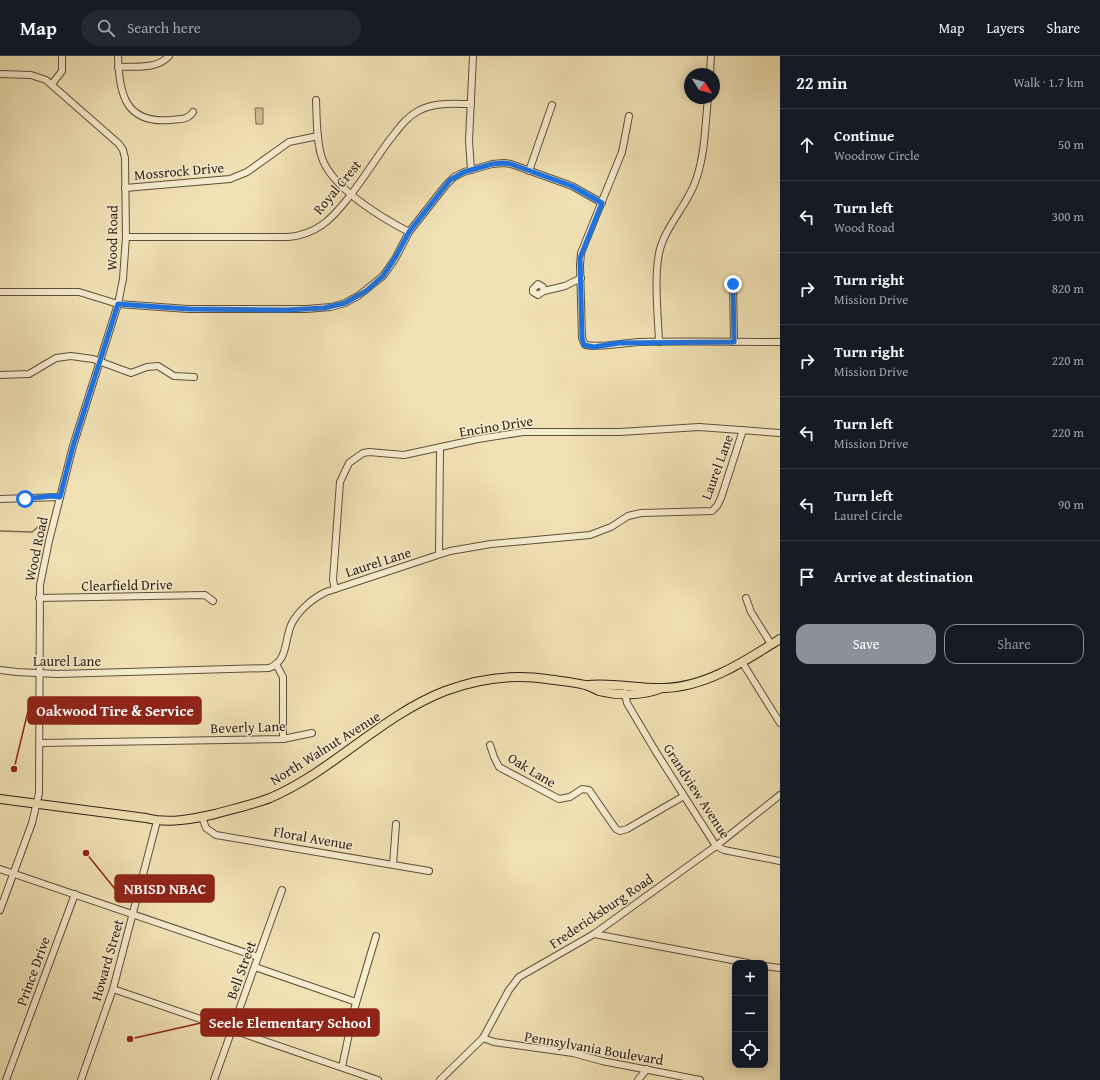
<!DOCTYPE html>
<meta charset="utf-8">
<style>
:root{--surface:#171b24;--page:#242831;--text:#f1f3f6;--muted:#9ea1a6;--line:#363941;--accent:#8c9099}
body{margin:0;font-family:"Gentium Book Plus",serif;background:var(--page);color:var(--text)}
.controls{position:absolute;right:12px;bottom:12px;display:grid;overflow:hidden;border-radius:8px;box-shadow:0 2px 10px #0003}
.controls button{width:36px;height:36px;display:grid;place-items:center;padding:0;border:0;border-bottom:1px solid var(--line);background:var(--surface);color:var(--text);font:20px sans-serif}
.compass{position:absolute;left:684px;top:12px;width:36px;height:36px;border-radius:50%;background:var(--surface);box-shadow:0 2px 10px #0003;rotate:127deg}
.stop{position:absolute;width:12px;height:12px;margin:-9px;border:3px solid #1a73e8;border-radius:50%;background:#fff}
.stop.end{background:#1a73e8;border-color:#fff;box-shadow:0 1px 4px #0008}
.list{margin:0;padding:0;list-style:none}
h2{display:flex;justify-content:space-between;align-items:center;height:52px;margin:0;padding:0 16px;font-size:17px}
h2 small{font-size:13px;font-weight:400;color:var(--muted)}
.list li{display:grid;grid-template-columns:26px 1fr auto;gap:12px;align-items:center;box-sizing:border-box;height:72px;padding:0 16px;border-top:1px solid var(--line)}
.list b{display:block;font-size:15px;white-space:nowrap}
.list p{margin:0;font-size:13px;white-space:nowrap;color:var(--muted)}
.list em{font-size:13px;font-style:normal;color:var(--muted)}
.actions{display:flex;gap:8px;padding:12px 16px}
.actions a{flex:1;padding:9px 0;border:1px solid var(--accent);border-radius:12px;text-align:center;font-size:14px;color:var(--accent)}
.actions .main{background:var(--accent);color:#fff}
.icon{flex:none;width:22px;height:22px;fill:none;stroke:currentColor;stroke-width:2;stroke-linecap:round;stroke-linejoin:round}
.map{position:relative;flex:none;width:780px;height:1024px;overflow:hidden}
header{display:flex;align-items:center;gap:24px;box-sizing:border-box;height:56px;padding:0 20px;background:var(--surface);border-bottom:1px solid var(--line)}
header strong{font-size:19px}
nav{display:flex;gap:22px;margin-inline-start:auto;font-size:14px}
.search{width:280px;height:36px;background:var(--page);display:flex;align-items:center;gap:10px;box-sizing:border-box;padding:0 14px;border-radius:22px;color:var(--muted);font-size:15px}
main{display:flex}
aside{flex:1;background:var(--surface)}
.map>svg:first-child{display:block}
</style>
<header>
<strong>Map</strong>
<div class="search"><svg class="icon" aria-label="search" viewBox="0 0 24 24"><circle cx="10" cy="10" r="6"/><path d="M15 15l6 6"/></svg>Search here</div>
<nav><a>Map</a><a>Layers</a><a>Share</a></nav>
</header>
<main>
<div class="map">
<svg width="780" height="1024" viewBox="0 0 780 1024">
<rect width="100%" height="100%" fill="#f1e2b5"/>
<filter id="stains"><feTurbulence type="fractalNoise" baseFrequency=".005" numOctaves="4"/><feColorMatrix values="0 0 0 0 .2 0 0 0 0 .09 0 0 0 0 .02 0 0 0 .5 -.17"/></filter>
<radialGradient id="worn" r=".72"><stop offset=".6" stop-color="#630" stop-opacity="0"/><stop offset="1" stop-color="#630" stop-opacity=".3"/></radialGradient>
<polygon fill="#d0c199" stroke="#7e7055" points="255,52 263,52 263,68 256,68"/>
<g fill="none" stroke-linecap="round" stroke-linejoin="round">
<polyline stroke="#7a6c52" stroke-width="1.5" points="0,475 32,476 47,463"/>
<defs>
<g id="minor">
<path d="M118,0C119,38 125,68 171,64C180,63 188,64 193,56"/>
<path d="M118,11C135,10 156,14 169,0"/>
<polyline points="0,18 31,19 46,24 119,88 123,94 125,102 126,181 123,223 118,248 73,390 49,485 40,529 39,737 32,767 0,854"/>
<polyline points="710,18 711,0"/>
<polyline points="52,28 62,15 62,0"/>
<path d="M316,44C317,63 316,84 322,102C332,132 382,162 409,176"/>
<path d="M629,60L622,96L581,197L580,209L582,282L585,289C602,292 621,287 639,286C686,285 733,286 780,286"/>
<polyline points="471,114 469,85 473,0"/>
<polyline points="529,115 552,49"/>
<polyline points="125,132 230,123 247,116 289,86 318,80"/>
<path d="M126,181H288C300,180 312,176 322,169C344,154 372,108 388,86C397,75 405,62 418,55C434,46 453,48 471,48"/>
<polyline points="733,227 734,286"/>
<polyline points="544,235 538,239 533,236 533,233 538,228 543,231 544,235 565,230 581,222"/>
<polyline points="0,236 79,236 118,248 188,253 306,253 331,251 345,247 358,240 383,220 395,203 409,176 446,129 454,121 464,116 492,108 504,107 511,108 572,130 602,147"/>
<path d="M659,286C658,260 654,223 659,197C664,173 684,153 694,129C705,103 705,70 708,42"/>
<polyline points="0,319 29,318 56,302 71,300 93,303 131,317 147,311 158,310 174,320 194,321"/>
<polyline points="0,443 60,441"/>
<polyline points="439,498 440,392"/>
<polyline points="335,533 333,524 340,426 349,407 363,397 369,396 404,399 478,383 523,376 620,376 699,371 780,377"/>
<polyline points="39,542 205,539 213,545"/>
<polyline points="746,542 751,556 771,588"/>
<polyline points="742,606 780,667"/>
<polyline points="276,608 283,621 283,683"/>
<path d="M0,614L17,616L57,618L269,612C289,605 284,582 292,567C299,554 313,542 326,536L450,495L491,488L590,479L611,471L628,460L641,457L712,455L717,450L721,442L743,374"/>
<polyline points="625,637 627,647 656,696 716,790 724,794 780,805"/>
<polyline points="40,687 283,683 312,677"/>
<polyline points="490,689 494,701 499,711 559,743 570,741 582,733 589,734 616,773 620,775 627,773 684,740"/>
<polyline points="202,761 206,772 216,779 429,815"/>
<polyline points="393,808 396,768"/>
<polyline points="0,813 258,901"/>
<polyline points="594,878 748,907"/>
<polyline points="765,910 780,912"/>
<polyline points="255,911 356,946"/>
<polyline points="113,933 378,1024"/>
<polyline points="483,982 494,986 573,997 602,1005 700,1024"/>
<polyline points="342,1011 354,954 376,880"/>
<polyline points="6,1024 75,838"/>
<polyline points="81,1024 113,933 157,765"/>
<polyline points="214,1024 282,834"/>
<polyline points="440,1024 483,982 509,934 519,921 594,878 716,790 780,739"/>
<polyline points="638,1024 647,1013"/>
</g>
<g id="major">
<path d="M588,629C611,626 639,633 664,632C706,631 745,605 780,583"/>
<path d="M0,743L146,762C168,768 193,763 215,758C233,753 252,749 270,742C333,715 381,660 445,635C477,623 513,618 547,623C559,625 573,626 585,629C590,630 595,633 599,635C619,640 643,640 662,632"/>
</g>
</defs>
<use href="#minor" stroke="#5e503a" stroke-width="8"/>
<use href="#major" stroke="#2d1f11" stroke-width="10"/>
<use href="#minor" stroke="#f6eccf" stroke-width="6"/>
<use href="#major" stroke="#f1e2b5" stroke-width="8"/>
</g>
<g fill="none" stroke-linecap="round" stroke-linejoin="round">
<polyline stroke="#1a73e8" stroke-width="5" points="25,443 51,440 60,441 73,390 118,248 188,253 287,254 324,252 345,247 366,235 383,220 395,202 409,176 450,124 464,116 492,108 504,107 511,108 572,130 602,147 580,202 582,282 584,289 594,291 619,287 734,286 733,228"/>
</g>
<g text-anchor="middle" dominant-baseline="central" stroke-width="3" stroke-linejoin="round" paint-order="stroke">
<g font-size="14" fill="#2d1f11" stroke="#f6eccf">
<text transform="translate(179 115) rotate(-5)">Mossrock Drive</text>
<text transform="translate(337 131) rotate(-50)">Royal Crest</text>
<text transform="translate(112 182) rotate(-89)">Wood Road</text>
<text transform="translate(496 370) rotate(-9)">Encino Drive</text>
<text transform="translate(717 411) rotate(-70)">Laurel Lane</text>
<text transform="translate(36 493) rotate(-78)">Wood Road</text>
<text transform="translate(378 506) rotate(-18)">Laurel Lane</text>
<text transform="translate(127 529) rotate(-1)">Clearfield Drive</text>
<text x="67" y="605">Laurel Lane</text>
<text transform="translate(248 671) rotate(-2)">Beverly Lane</text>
<text transform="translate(325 692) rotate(-32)">North Walnut Avenue</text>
<text transform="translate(532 714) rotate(31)">Oak Lane</text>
<text transform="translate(697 735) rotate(57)">Grandview Avenue</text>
<text transform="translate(313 782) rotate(10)">Floral Avenue</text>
<text transform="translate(601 855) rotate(-34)">Fredericksburg Road</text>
<text transform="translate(107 904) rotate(-74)">Howard Street</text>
<text transform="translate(241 914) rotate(-70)">Bell Street</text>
<text transform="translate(33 915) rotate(-70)">Prince Drive</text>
<text transform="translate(594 992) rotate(10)">Pennsylvania Boulevard</text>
</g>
</g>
<path fill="none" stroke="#8f2418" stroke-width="1.5" d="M14 713L28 655M86 797L115 833M130 983L201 967"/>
<g fill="#8f2418" stroke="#f6eccf" stroke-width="1.5">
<circle cx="14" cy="713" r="4"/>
<circle cx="86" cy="797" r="4"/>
<circle cx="130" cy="983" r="4"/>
</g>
<g fill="#8f2418" stroke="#8f2418" stroke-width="1.5">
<rect x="28" y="641" width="173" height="27" rx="4"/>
<rect x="115" y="819" width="99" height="27" rx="4"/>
<rect x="201" y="953" width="178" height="27" rx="4"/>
</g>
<g font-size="15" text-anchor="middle" font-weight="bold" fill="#fff">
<text x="115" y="660">Oakwood Tire &amp; Service</text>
<text x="165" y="838">NBISD NBAC</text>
<text x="290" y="972">Seele Elementary School</text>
</g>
<rect width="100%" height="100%" filter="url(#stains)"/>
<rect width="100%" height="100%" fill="url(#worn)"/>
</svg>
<div class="controls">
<button>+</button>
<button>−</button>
<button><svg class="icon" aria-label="locate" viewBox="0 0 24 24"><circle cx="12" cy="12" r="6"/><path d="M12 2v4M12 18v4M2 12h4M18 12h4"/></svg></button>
</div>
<svg class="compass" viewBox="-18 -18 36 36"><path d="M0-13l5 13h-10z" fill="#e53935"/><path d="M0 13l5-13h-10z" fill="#9ea1a6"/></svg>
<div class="stop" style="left:25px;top:443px"></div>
<div class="stop end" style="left:733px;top:228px"></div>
</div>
<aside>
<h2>22 min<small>Walk · 1.7 km</small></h2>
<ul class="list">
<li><svg class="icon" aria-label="ahead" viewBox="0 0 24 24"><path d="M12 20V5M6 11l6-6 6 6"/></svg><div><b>Continue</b><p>Woodrow Circle</p></div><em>50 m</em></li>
<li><svg class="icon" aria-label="left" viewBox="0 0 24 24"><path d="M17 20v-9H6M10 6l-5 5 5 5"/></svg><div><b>Turn left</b><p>Wood Road</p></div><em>300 m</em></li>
<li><svg class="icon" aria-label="right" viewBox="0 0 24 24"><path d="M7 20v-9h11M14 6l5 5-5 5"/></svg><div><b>Turn right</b><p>Mission Drive</p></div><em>820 m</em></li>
<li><svg class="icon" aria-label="right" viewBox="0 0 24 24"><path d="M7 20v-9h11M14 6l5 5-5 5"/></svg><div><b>Turn right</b><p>Mission Drive</p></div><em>220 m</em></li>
<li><svg class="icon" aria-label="left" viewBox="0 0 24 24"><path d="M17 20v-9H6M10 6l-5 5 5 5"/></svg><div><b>Turn left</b><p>Mission Drive</p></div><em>220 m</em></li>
<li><svg class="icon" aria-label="left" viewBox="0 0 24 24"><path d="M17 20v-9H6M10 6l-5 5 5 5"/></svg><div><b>Turn left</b><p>Laurel Circle</p></div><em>90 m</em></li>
<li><svg class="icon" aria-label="arrive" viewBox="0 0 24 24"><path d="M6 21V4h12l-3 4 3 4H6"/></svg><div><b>Arrive at destination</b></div></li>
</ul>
<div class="actions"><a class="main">Save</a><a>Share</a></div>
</aside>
</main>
